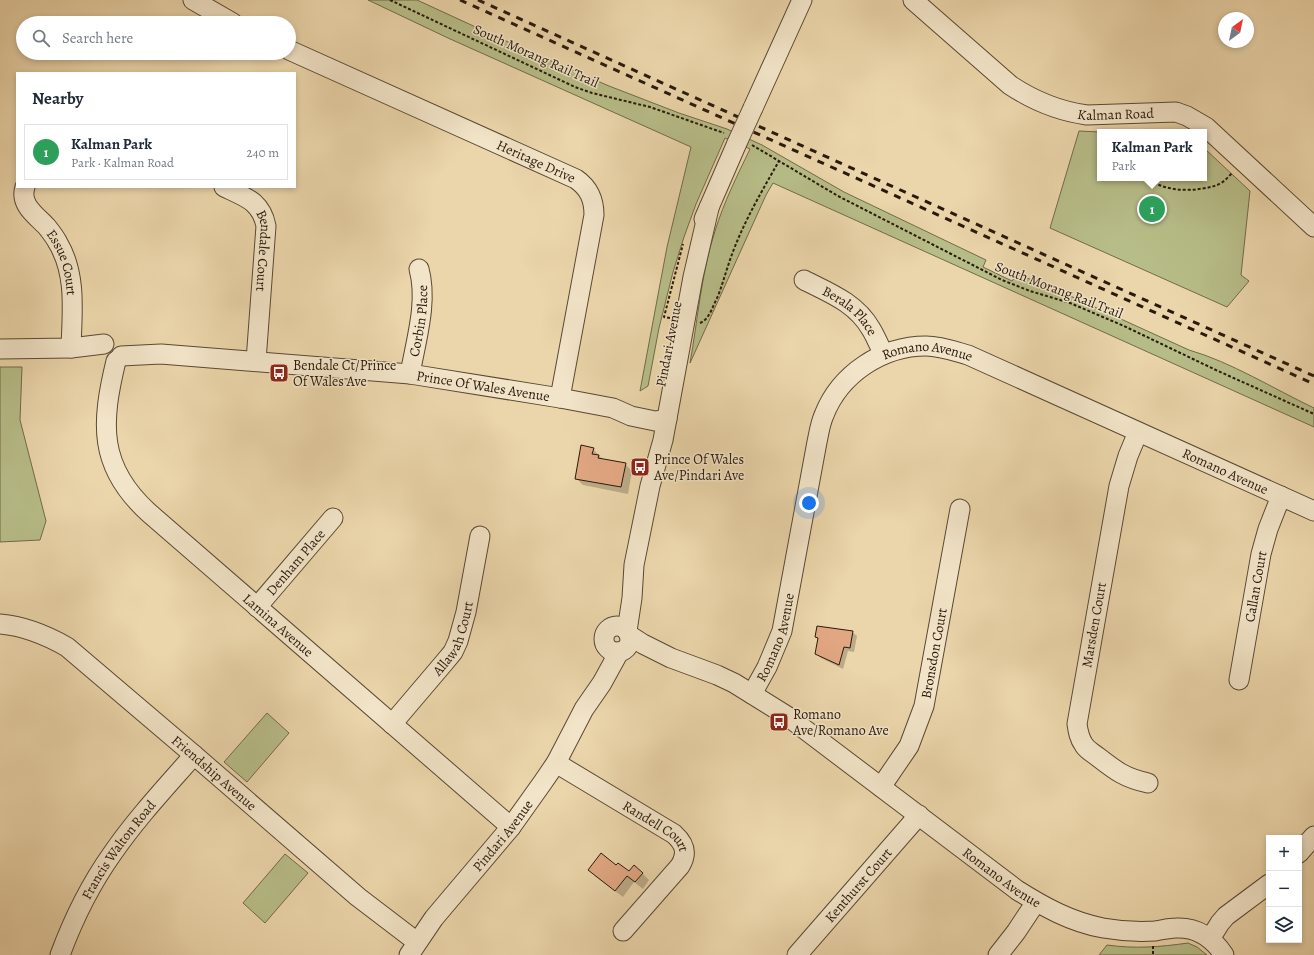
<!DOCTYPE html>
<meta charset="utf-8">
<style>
:root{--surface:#fff;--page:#f2f2f3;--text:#1f2937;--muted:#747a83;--line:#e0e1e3;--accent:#1a73e8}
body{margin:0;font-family:Alegreya,serif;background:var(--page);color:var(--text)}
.controls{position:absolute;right:12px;bottom:12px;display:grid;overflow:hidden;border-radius:0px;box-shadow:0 2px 6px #0003}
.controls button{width:36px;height:36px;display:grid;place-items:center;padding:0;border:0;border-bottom:1px solid var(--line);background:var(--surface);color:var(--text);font:20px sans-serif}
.compass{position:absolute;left:1218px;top:12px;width:36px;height:36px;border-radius:50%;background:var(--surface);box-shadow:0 2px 6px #0003;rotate:33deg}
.you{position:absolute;left:809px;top:503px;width:14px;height:14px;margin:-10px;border:3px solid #fff;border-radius:50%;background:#1a73e8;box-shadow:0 0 0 6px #1a73e833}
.badge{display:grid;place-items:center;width:26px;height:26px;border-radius:50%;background:var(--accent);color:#fff;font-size:13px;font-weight:700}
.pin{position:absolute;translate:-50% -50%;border:2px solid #fff;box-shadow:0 1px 4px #0006}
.popup{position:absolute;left:1097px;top:129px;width:110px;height:52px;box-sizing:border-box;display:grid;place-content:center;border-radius:0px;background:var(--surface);filter:drop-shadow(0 1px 3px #0005);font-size:13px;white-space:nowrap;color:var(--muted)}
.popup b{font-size:15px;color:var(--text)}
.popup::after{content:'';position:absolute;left:50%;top:100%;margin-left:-8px;border:8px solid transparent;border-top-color:var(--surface)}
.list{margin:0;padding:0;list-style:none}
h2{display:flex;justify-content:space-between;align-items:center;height:52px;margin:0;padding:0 16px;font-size:17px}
h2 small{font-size:13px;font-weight:400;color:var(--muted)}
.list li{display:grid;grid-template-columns:26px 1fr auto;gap:12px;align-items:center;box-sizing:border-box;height:56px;margin:0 8px 8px;padding:0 8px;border:1px solid var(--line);border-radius:0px}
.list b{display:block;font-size:15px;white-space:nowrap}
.list p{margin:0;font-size:13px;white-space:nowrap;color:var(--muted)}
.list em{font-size:13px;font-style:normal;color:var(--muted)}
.icon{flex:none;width:22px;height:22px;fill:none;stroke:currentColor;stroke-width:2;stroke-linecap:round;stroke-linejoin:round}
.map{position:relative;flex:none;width:1314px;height:955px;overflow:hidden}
.search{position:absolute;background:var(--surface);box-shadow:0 2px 6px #0003;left:16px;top:16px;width:280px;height:44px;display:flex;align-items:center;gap:10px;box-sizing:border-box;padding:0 14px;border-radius:22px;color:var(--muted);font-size:15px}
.panel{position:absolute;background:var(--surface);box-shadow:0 2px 6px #0003;left:16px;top:72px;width:280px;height:116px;border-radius:0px}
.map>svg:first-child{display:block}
</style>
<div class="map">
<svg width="1314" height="955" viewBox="0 0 1314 955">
<rect width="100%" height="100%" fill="#ebd5aa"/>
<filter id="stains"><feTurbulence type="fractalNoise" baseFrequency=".005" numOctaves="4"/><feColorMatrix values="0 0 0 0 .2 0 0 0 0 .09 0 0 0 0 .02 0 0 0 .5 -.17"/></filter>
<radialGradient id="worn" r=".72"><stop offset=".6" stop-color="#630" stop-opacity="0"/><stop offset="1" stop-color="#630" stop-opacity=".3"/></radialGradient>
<g fill="#b7bd88" stroke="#706b4a">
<path d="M368,0H417L519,47L609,86L679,113L727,129L762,145L844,192L986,260L983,267L1012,281L1017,274L1055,289L1189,350C1231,362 1274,389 1314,408V427L773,183L766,195L690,363C698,319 701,274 715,231C724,202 737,176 750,149L725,138L696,204L684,237L673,272L659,328L648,386L640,391L667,247L691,147L448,38Z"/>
<polygon points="1079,131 1100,132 1100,178 1204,178 1204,148 1250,191 1241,275 1249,281 1227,307 1050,228"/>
<polygon points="0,367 22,367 20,420 46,521 40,540 0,542"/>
<polygon points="267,713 289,733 247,782 224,762"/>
<polygon points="285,854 308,873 265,923 243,903"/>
<path d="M1188,943L1197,947L1207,955H1099L1107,945C1135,949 1160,947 1188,943Z"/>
</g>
<g fill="#0003">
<polygon points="593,449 603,460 625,464 632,471 628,494 583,485 576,478"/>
<polygon points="852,632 857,636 854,652 848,651 843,669 821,658 816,653 819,640 816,637"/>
<polygon points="617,867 629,873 642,873 649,880 643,889 634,882 623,897 596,877 589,870"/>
</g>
<g fill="#e1a783" stroke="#29190b">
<polygon points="581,445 594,448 592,454 599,455 598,458 626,463 621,487 575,479"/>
<polygon points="817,626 853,631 850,648 844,647 839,665 815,654 818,638 815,637"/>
<polygon points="601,853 616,865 618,863 629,871 634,865 643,873 635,882 627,876 615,891 588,870"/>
</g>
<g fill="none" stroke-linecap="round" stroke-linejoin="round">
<defs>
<g id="minor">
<polyline points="193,0 233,23"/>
<path id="s1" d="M913,0L1010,85C1034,101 1058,111 1087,115L1176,112L1187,116L1206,127L1314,227"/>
<path id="s2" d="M289,50L576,179C589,188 594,199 594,215L560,398"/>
<polyline points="753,108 802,0"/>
<path id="s3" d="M25,187C19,205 37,216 47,227C51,232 55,237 58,243C77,275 72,313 71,348"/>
<path id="s4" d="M224,187C245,197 261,201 266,226L256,361"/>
<polyline points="704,219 737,143"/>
<path id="s5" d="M804,280C830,293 856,303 871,329C876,337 879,346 884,354"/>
<polyline points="0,349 71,348 104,344"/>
<path id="s6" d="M121,356L161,354L410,374L560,398L613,408L631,416L655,421L667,419"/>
<path id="s7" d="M116,361C101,423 98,466 148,512L511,827"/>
<path id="s8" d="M410,374C416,340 428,302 419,269"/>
<path d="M1138,432L1128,456L1119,486L1077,724C1078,731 1079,738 1084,745C1087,750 1093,753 1098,757C1116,771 1125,778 1148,783"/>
<path id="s9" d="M257,607L333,518"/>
<path id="s10" d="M0,624C24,626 46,635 67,647L194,755L358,897L417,942"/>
<circle cx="617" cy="639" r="13"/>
<polyline points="627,631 632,598 634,565 650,486 663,440 693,277 709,208"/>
<path id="s11" d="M629,635L643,644L671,658L717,675L734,683L787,716L1017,890C1044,907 1071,922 1103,928C1120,931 1138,932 1155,931C1162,930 1169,928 1176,928C1197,927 1213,938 1224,955"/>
<path id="s12" d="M1239,680L1261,554L1268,529L1281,496"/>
<path id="s13" d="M752,694L767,667L782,631L817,442C819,433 820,424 824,415C840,374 882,346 926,346C940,346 954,351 968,355L1314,511"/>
<path id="s14" d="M392,724L443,664L453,652L458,641L466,612L480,536"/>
<path id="s15" d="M556,763L674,834C685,844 688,853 680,866L623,931"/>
<path id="s16" d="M881,787L909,746L924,706L960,509"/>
<polyline points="1299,853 1314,836"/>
<polyline points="1210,939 1220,923 1226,916 1269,884"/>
<path id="s17" d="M60,955C73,920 90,885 112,854C136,819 166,787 194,755"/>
<path id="s18" d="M409,955L434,918L511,827L543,782L556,763L584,709L602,683L619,652"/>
<path id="s19" d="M797,955L919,815"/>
<polyline points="998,955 1016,932 1036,902"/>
</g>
</defs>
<use href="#minor" stroke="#5a4833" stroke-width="21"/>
<g stroke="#29190b" stroke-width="2" stroke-dasharray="3 2" stroke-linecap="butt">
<polyline points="390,0 575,87 592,93 650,107 724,133"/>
<polyline points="752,145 838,196 1002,280 1030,291 1070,303 1124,326 1218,371 1314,414"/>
<path d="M1145,178C1164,190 1184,192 1206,188C1211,187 1216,186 1221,183C1225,181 1229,176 1232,173"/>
<polyline points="670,318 664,317 683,244"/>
<path d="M700,323C710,319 713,305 718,296C724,280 728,264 734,249C746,218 763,189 779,161"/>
<polyline points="1153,946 1153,955"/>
</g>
<use href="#minor" stroke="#f2e4c8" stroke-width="19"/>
<g stroke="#29190b" stroke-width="3" stroke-dasharray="7 7" stroke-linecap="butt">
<polyline points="460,0 1314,384"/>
<polyline points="478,0 1314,376"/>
</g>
<defs>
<polyline id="minor-bridge" points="737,143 753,108"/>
</defs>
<use href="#minor-bridge" stroke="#5a4833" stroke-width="21" stroke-linecap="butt"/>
<use href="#minor-bridge" stroke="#f2e4c8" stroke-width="19"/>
</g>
<defs>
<symbol id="bus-square" viewBox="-11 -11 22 22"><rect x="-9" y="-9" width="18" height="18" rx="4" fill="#8f2418" stroke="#f2e4c8"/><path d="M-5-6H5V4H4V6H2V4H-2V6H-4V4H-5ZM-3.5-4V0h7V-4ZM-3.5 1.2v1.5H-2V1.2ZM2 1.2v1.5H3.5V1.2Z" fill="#fff"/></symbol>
</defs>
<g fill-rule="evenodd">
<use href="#bus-square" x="268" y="362" width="22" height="22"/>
<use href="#bus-square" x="629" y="456" width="22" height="22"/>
<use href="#bus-square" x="768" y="711" width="22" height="22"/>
</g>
<g text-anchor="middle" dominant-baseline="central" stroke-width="3" stroke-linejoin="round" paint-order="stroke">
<g font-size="14" fill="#29190b" stroke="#f2e4c8">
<text transform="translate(536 56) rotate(24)">South Morang Rail Trail</text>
<text stroke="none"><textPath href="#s1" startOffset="241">Kalman Road</textPath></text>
<text stroke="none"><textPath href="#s2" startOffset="271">Heritage Drive</textPath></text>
<text stroke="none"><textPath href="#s4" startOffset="85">Bendale Court</textPath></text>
<text stroke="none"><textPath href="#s3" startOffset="88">Essue Court</textPath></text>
<text transform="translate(1059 290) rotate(21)">South Morang Rail Trail</text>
<text stroke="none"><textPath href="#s5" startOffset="56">Berala Place</textPath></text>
<text stroke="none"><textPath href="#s8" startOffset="54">Corbin Place</textPath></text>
<text transform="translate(669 344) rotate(-79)">Pindari Avenue</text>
<text stroke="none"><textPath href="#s13" startOffset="422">Romano Avenue</textPath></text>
<text stroke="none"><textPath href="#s6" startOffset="364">Prince Of Wales Avenue</textPath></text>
<text stroke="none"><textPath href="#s13" startOffset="746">Romano Avenue</textPath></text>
<text stroke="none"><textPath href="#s9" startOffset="59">Denham Place</textPath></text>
<text stroke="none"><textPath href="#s12" startOffset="95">Callan Court</textPath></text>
<text stroke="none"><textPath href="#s7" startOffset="337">Lamina Avenue</textPath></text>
<text transform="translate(1094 625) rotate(-80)">Marsden Court</text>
<text stroke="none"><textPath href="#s14" startOffset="107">Allawah Court</textPath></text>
<text stroke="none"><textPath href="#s13" startOffset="62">Romano Avenue</textPath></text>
<text stroke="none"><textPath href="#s16" startOffset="146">Bronsdon Court</textPath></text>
<text stroke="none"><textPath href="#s10" startOffset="265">Friendship Avenue</textPath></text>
<text stroke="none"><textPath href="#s15" startOffset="119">Randell Court</textPath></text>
<text stroke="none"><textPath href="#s18" startOffset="152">Pindari Avenue</textPath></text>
<text stroke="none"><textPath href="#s17" startOffset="121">Francis Walton Road</textPath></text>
<text stroke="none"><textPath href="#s11" startOffset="447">Romano Avenue</textPath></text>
<text stroke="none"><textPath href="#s19" startOffset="93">Kenthurst Court</textPath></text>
</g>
<g font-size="14" fill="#29190b" stroke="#f2e4c8" text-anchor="start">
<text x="293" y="365">Bendale Ct/Prince<tspan x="293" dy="16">Of Wales Ave</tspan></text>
<text x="654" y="459">Prince Of Wales<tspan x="654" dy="16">Ave/Pindari Ave</tspan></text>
<text x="793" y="714">Romano<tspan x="793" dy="16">Ave/Romano Ave</tspan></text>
</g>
</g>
<rect width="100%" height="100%" filter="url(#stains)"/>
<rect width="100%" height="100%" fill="url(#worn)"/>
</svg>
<div class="controls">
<button>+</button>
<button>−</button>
<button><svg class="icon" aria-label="layers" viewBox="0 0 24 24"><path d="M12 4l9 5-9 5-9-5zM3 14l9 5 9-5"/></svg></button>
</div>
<svg class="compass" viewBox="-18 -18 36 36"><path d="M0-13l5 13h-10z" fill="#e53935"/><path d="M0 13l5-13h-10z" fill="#747a83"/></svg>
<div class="you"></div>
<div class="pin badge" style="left:1152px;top:209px;background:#2e9e5b">1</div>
<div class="popup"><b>Kalman Park</b>Park</div>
<div class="search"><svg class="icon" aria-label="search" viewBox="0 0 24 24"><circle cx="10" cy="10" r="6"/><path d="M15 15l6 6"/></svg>Search here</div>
<section class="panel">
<h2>Nearby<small></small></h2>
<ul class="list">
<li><span class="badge" style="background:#2e9e5b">1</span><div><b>Kalman Park</b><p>Park · Kalman Road</p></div><em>240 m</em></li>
</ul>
</section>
</div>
